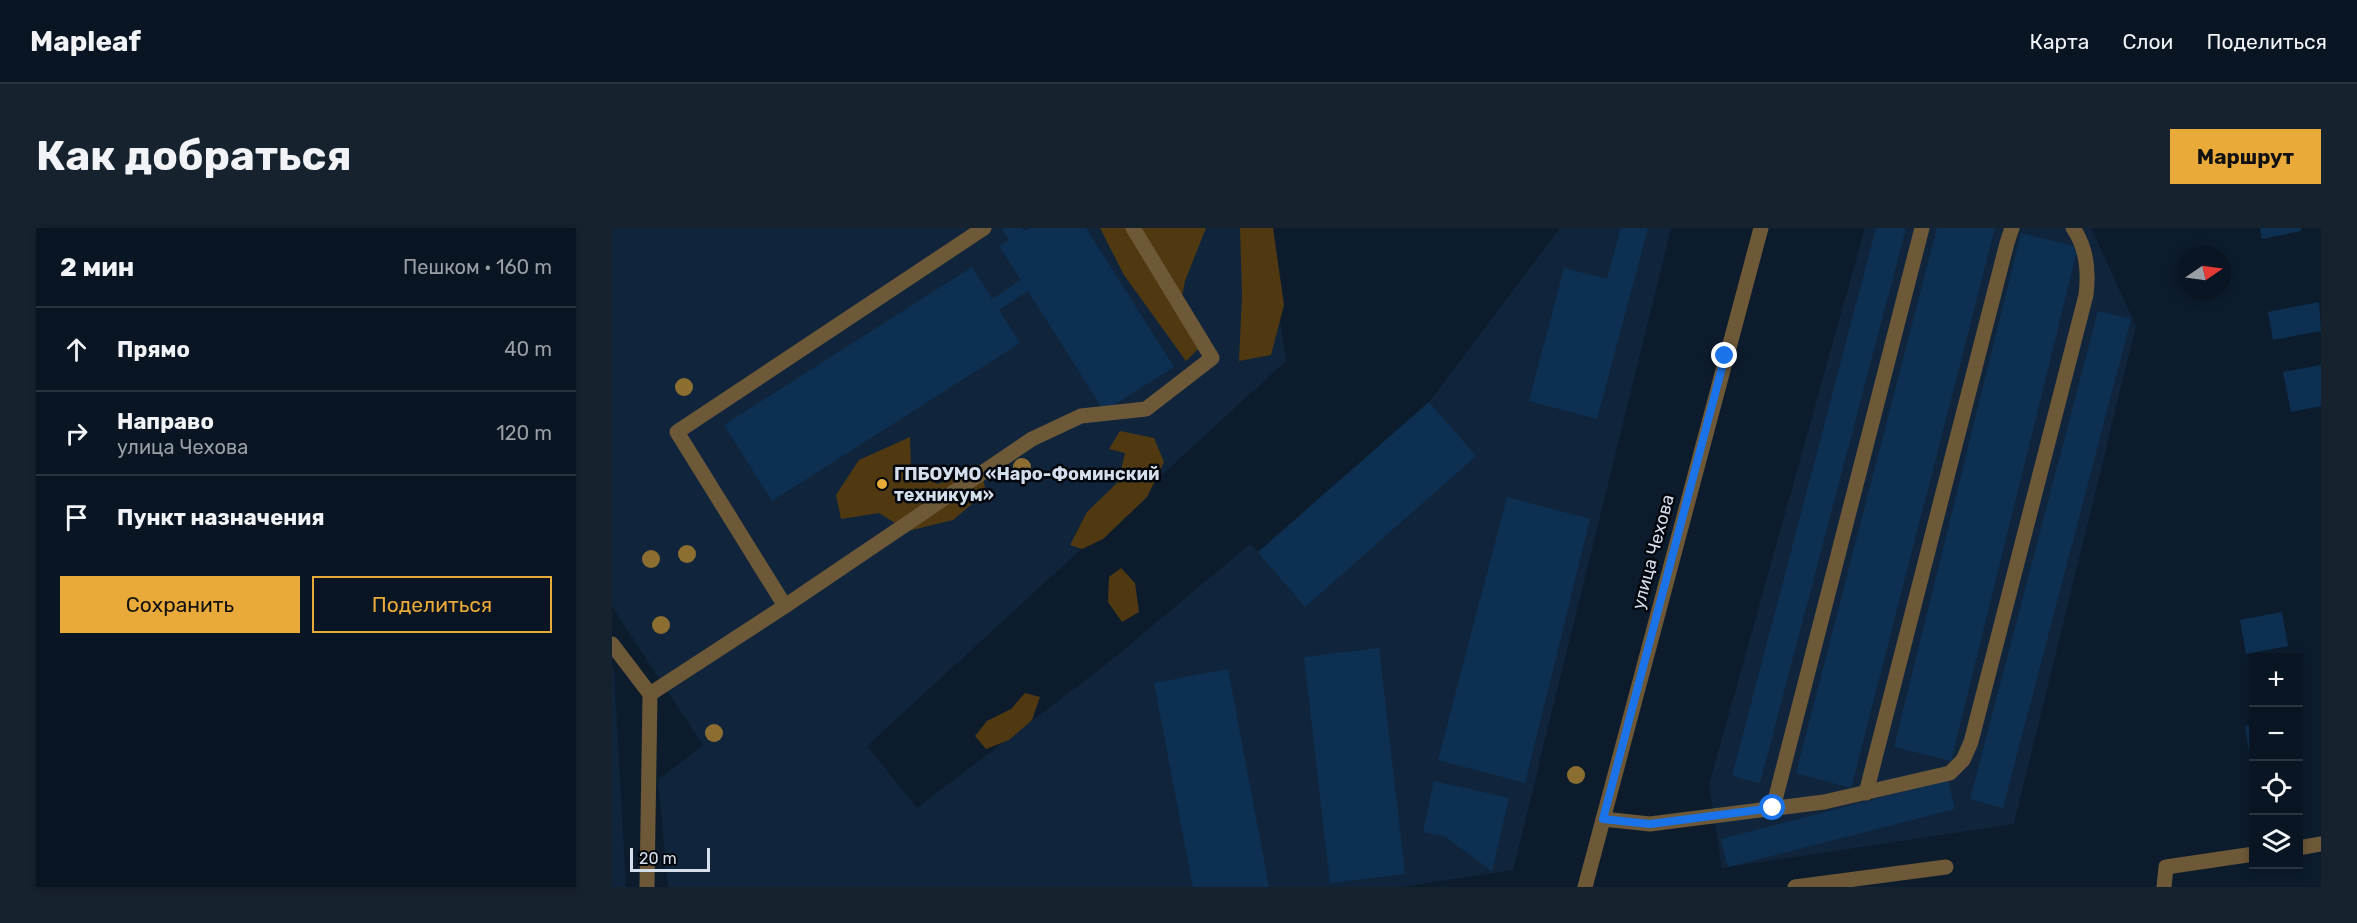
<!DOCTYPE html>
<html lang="ru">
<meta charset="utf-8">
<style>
:root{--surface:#091522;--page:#17222f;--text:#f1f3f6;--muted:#999fa5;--line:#293440;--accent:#eaaa39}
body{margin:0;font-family:Rubik,sans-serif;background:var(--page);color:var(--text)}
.controls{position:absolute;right:18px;bottom:18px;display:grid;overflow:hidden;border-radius:0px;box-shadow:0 3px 9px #0003}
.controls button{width:54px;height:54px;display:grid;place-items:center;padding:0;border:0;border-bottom:2px solid var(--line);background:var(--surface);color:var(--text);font:30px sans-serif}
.compass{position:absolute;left:1565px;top:18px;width:54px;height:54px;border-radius:50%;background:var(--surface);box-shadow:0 3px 9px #0003;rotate:77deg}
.scale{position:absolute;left:18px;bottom:15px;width:80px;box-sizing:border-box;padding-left:6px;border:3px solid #d4dfeb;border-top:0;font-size:16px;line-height:21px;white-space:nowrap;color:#d4dfeb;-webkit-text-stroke:4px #02060d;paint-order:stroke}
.stop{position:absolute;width:18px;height:18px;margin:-14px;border:4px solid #1a73e8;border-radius:50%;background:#fff}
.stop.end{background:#1a73e8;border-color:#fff;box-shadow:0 2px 6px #0008}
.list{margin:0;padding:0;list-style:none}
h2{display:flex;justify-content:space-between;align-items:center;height:78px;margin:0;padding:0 24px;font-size:26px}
h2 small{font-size:20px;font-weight:400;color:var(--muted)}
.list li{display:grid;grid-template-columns:39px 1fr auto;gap:18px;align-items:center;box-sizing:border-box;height:84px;padding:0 24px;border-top:2px solid var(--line)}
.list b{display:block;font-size:22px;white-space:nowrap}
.list p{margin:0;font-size:20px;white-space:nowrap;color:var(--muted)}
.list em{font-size:20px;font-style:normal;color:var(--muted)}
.actions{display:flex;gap:12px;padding:18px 24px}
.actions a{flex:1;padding:14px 0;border:2px solid var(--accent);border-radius:0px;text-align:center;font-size:21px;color:var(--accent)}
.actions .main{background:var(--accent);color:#111}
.icon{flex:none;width:33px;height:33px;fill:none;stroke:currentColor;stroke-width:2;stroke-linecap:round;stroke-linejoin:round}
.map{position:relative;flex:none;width:1709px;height:659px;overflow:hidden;border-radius:0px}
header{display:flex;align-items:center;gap:36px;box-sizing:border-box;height:84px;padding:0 30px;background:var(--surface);border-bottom:2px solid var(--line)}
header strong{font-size:28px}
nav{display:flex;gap:33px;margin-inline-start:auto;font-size:21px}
.intro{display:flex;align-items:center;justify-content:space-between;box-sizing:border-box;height:144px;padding:0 36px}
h1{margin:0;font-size:42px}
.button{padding:15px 27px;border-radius:0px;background:var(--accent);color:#111;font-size:21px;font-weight:700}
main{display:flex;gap:36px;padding:0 36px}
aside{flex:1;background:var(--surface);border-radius:0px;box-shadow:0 3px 9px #0003}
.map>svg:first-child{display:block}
</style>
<header>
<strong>Mapleaf</strong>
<nav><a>Карта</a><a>Слои</a><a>Поделиться</a></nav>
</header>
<div class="intro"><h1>Как добраться</h1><a class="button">Маршрут</a></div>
<main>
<aside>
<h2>2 мин<small>Пешком · 160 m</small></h2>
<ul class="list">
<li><svg class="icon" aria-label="ahead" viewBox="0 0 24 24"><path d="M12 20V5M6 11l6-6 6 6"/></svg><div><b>Прямо</b></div><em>40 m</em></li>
<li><svg class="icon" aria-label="right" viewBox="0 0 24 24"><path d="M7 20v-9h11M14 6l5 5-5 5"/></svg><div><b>Направо</b><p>улица Чехова</p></div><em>120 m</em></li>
<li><svg class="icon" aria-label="arrive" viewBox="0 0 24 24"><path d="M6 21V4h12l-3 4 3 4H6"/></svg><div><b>Пункт назначения</b></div></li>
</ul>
<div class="actions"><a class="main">Сохранить</a><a>Поделиться</a></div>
</aside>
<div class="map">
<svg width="1709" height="659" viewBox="0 0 1709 659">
<rect width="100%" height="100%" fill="#0c1c2d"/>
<g fill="#10253b">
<polygon points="0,0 655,0 674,133 255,518 305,580 496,435 638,316 646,324 817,174 948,0 1059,0 901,642 789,659 56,659 46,552 91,517 0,379"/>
<polygon points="1253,0 1479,0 1524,98 1402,596 1110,640 1097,557"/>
<polygon points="0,441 2,442 14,659 0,659"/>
</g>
<g fill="#503911">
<polygon points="488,0 594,0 573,53 567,85 587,120 574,133 512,47"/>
<polygon points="628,0 661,0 672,77 659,127 627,133 630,67"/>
<polygon points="508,203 542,210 552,234 535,269 491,311 470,321 458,317 475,284 506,254 513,225 497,221"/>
<polygon points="298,209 299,244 326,256 368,237 374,264 341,292 296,303 267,285 229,291 224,267 247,232"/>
<polygon points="509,340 523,355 527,384 510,394 496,374 497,349"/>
<polygon points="413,465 428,469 420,492 397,512 374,521 363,508 375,493 399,481"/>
</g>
<g fill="#0d3052">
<polygon points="389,0 410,0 412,3 417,0 474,0 562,139 492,183 416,63 387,82 408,115 160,273 112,197 360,39 380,71 409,52 387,18 397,12"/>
<polygon points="1009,0 1036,0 985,191 917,173 952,40 995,51"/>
<polygon points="1264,0 1294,0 1148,555 1120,548"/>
<polygon points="1325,0 1383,0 1239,560 1184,545"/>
<polygon points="1648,0 1689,0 1689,3 1650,11"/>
<polygon points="1409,5 1466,19 1339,533 1282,519"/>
<polygon points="1707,74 1709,103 1661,112 1656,84"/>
<polygon points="1486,83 1519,91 1391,580 1358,571"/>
<polygon points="1709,137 1709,178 1679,184 1671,144"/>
<polygon points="817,174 864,228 693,379 646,324"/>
<polygon points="895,269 978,291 913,555 826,532"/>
<polygon points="1670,384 1676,418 1634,426 1628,392"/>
<polygon points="767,420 793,646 718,655 692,429"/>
<polygon points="616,441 657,659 581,659 542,455"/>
<polygon points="1642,497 1642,538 1639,538 1633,498"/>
<polygon points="1336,552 1343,581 1116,639 1109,611"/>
<polygon points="822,553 897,570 880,643 832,608 811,604"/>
</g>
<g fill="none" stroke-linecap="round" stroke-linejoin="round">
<g stroke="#6d5837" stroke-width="15">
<polyline points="173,378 420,211 469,188 534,181 600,130 521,0"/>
<polyline points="0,416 38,466 35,659"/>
<polyline points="38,466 173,378 65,204 372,0"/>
<polyline points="1254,565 1395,15 1400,0"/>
<polyline points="1161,580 1310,0"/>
<path d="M991,591L1038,596L1212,574L1338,545L1351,532L1359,514L1474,67C1477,43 1475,20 1461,0"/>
<polyline points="1686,620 1709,616"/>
<polyline points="973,659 1149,0"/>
<polyline points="1183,659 1334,639"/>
<polyline points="1552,659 1554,639 1642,626"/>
</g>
</g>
<g fill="#8d6e31">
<circle cx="72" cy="159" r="9"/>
<circle cx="410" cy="239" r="9"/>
<circle cx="75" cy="326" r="9"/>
<circle cx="39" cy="331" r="9"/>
<circle cx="49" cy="397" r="9"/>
<circle cx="102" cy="505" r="9"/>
<circle cx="964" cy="547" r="9"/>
</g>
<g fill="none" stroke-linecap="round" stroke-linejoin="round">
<polyline stroke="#1a73e8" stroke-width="8" points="1113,128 991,591 1038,596 1161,580"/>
</g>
<circle fill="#eaaa39" stroke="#02060d" stroke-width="2" cx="270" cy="256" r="6"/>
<g text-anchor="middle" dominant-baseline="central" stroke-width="5" stroke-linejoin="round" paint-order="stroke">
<g font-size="18" font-weight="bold" fill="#d4dfeb" stroke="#02060d" text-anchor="start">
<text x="282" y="246">ГПБОУМО «Наро-Фоминский<tspan x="282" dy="21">техникум»</tspan></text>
</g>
<g font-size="18" fill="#d4dfeb" stroke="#02060d">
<text transform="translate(1041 324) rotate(-75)">улица Чехова</text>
</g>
</g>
</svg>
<div class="controls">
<button>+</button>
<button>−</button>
<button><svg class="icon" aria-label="locate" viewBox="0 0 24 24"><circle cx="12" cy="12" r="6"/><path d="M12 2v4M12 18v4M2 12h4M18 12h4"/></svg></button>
<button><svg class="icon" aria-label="layers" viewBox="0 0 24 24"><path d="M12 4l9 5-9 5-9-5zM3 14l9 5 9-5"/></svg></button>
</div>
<svg class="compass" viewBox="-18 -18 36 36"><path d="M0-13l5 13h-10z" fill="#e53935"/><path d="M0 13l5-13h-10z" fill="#999fa5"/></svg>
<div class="scale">20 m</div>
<div class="stop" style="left:1161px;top:580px"></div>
<div class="stop end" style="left:1113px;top:128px"></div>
</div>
</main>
